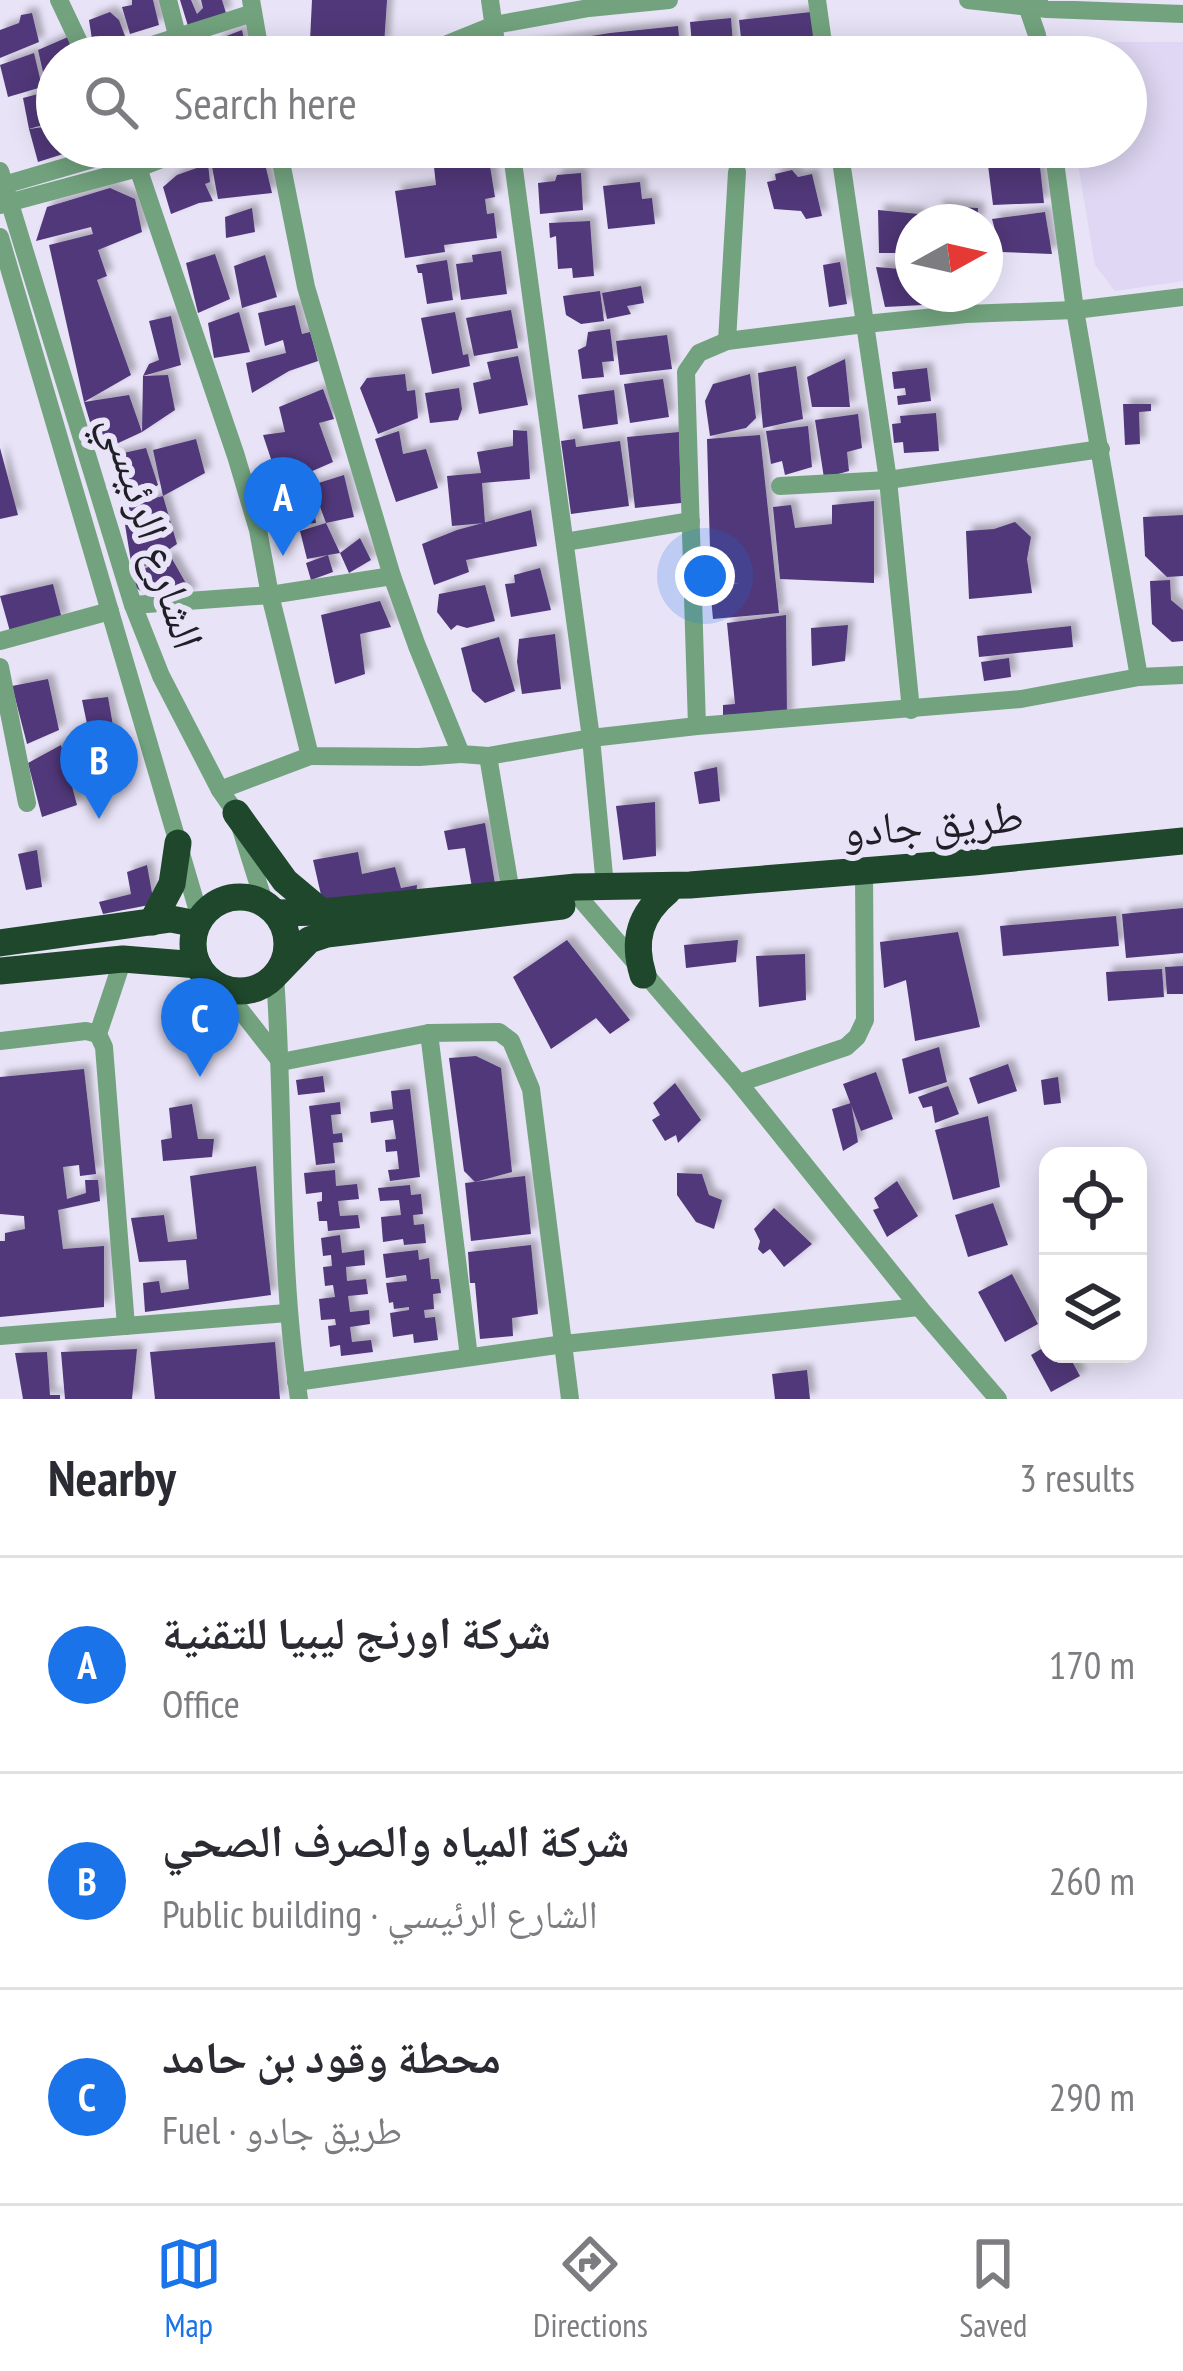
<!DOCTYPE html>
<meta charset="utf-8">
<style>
:root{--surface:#fff;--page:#f7f7f7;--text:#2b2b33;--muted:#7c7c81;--line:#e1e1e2;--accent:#1a73e8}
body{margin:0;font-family:"PT Sans Narrow","Noto Naskh Arabic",sans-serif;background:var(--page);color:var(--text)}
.controls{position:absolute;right:36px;bottom:36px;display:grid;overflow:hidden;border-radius:24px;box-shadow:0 6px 30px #0003}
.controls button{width:108px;height:108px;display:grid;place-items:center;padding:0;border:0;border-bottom:3px solid var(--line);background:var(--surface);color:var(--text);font:60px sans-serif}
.compass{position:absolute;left:895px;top:204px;width:108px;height:108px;border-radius:50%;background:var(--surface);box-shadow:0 6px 30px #0003;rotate:82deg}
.you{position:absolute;left:705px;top:576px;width:42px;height:42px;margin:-30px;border:9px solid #fff;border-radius:50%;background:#1a73e8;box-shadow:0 0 0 18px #1a73e833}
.badge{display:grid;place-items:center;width:78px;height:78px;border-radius:50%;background:var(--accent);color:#fff;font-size:39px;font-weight:700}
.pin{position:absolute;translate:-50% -99px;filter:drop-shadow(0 3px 6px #0008)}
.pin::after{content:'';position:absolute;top:63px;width:42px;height:36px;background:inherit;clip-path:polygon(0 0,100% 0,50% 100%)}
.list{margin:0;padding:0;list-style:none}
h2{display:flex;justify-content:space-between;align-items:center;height:156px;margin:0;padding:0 48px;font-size:51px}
h2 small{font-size:39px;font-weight:400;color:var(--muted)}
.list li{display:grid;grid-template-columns:78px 1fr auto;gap:36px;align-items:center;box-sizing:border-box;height:216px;padding:0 48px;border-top:3px solid var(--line)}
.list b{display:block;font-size:45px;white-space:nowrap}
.list p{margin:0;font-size:39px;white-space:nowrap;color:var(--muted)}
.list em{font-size:39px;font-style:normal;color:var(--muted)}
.icon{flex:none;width:66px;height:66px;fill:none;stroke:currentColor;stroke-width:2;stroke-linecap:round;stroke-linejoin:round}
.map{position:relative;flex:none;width:1183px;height:1399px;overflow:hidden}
.search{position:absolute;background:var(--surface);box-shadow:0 6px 30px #0003;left:36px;right:36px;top:36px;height:132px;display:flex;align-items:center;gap:30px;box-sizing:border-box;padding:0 42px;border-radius:66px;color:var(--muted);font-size:45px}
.sheet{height:804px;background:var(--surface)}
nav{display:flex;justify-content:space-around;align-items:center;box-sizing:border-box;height:168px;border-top:3px solid var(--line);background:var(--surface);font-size:33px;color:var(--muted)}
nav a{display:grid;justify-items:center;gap:6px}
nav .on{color:var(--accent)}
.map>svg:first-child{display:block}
</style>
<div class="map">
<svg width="1183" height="1399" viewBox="0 0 1183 1399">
<defs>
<filter id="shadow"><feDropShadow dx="6" dy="-6" stdDeviation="3" flood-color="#0004"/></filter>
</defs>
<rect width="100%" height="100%" fill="#e8e3f7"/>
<polygon fill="#dfd7f3" points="1079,42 1183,42 1183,281 1115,291 1095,265 1075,147 1126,147 1126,57 1061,57"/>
<g fill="#51387a" filter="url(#shadow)">
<polygon points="132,0 153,0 159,25 130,34 122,7 132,5"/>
<polygon points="180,0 191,0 197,14 203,8 201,0 222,0 226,13 188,26"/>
<polygon points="312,0 387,0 384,45 310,41"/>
<polygon points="110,12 119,20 125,36 93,46 89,20"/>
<polygon points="811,12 816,57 743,57 739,20"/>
<polygon points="32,13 39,42 0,58 0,30 19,23 21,15"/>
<polygon points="731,18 734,57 693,57 690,22"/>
<polygon points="678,26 681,57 565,57 564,53 558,52 558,57 522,57 521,47 610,33"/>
<polygon points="242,30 248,57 221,57 216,40"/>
<polygon points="68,37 73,57 57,57 57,75 45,81 38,50"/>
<polygon points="34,53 42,87 8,97 0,65"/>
<polygon points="57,89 57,121 29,129 23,98"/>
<polygon points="57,125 57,147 82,148 38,162 29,129"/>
<polygon points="254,147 261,147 272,193 218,199 210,156"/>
<polygon points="391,147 426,147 427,156 393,162"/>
<polygon points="489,160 495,197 485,199 487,214 494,213 497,238 444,245 445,252 405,258 395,191 436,185 434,167"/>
<polygon points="208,164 210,182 205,184 213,201 199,203 171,214 163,187 177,175"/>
<polygon points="988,165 1040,167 1044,203 993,205"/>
<polygon points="792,170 798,177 812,174 822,216 806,219 801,211 774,209 767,182 776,180 775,174"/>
<polygon points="581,173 583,210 540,214 538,183 555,181 557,175"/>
<polygon points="640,182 642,199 652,198 655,224 608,229 603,186"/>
<polygon points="110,188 135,199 142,232 98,250 107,276 97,280 131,375 84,402 129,395 142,432 143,376 168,375 175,410 142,432 99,452 84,402 49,245 93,234 91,227 36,241 47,207"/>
<polygon points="937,206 978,208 978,222 937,222"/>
<polygon points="252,208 255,232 226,238 225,217"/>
<polygon points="878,210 919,214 920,222 913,222 913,253 879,253"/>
<polygon points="1045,212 1052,254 1001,252 992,219"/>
<polygon points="590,221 594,276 573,278 572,268 558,269 556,236 550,238 549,223"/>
<polygon points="501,251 507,294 461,300 456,264 473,262 472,255"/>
<polygon points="215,254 230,299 198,313 186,263"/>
<polygon points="265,255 277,297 242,308 234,266"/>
<polygon points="447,260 453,300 427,304 422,273 418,273 416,265"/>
<polygon points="840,262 847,304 829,307 823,265"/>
<polygon points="876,267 913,270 913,294 923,294 923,305 885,307"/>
<polygon points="641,286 644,303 627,306 631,314 607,319 602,293"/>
<polygon points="600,291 604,321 581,324 566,315 563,296"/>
<polygon points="295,305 302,334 310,332 318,361 289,371 252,393 246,363 286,353 283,340 265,346 258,313"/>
<polygon points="511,310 518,348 474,356 466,318"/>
<polygon points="239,312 250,352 214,358 208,323"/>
<polygon points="455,312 463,355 468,354 470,366 432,374 421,318"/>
<polygon points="171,316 181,365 143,376 149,364 159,360 149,321"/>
<polygon points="610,329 614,361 602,362 604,377 582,379 578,350 586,346 588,332"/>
<polygon points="667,335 672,369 620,375 616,341"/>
<polygon points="518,356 528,405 479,414 473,383 491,379 487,362"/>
<polygon points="845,359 850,407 812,407 807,377"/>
<polygon points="796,366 803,419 763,428 758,373"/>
<polygon points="927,368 931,401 898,405 897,396 906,395 905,388 894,389 892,372"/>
<polygon points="405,374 407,391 415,390 418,418 378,434 360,388 367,378"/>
<polygon points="750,374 756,418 746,428 710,436 705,401 713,384"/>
<polygon points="663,379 669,417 630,423 624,384"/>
<polygon points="459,388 462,409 458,420 430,423 425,393"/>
<polygon points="323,389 334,419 319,423 333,462 301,476 277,477 263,435 285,432 279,407"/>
<polygon points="614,390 618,424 583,429 578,395"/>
<polygon points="1123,404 1151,404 1151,411 1139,412 1140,444 1125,445"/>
<polygon points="936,413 939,451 904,453 903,442 894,443 892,424 901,423 900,416"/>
<polygon points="858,414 862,448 847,452 849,471 824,478 815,420"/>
<polygon points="808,426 812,467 785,475 782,461 771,464 766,431"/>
<polygon points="513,430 527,431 530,479 482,483 485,523 452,526 447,476 481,473 477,452 513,446"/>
<polygon points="399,431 403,454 426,449 438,488 396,502 375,439"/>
<polygon points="679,432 681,503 635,508 627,437"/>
<polygon points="760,435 779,613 713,619 710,587 739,583 711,585 707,439"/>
<polygon points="196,439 205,473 163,496 177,544 133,574 122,506 110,456 146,448 158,485 122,506 163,496 153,450"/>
<polygon points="575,439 576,447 620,441 629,506 571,514 561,441"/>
<polygon points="0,448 18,515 0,519"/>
<polygon points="344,475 354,517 326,523 340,553 328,555 333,572 311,580 306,563 328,555 307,559 300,531 326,523 312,485"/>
<polygon points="312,496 316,523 290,526 288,498"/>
<polygon points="874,501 874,583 780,579 773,507 791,505 795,528 832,524 832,505"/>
<polygon points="531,510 537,546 466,560 469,572 434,585 422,544 457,530"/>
<polygon points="1183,515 1183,576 1167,577 1145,556 1143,517"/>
<polygon points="1015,522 1031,537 1027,559 1032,593 969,599 966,531 994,529"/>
<polygon points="360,538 371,560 349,573 340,553"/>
<polygon points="171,557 192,594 155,602 134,586 133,574"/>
<polygon points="540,568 551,610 511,617 505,584 515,583 514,575"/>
<polygon points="1170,580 1171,600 1183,610 1183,641 1172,642 1152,624 1150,581"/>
<polygon points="53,584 62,619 11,635 0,596"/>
<polygon points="485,585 495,621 467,628 457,625 451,630 437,612 439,594"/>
<polygon points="380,601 391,627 360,634 365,674 335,684 321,615"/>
<polygon points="786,615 787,719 723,721 723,705 735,704 727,623"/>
<polygon points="848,625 845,661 812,666 811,628"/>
<polygon points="1071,626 1073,647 979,657 977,636"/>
<polygon points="555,634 561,689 522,694 517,662 519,639"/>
<polygon points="499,637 515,691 485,703 472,691 461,648"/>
<polygon points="1009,658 1011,677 984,681 981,662"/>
<polygon points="48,679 59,730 27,744 12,686"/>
<polygon points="108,697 115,737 91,743 82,700"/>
<polygon points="61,745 77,805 42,817 28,763"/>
<polygon points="717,767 720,801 699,804 694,772"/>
<polygon points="655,802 656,856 623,860 616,806"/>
<polygon points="485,823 496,890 473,893 465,848 448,850 444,831"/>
<polygon points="37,850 42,887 26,890 18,854"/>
<polygon points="358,852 362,874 395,867 401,888 417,885 416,898 324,908 313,860"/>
<polygon points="147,865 154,904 103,914 99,902 131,894 127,872"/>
<polygon points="1183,908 1183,953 1126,958 1122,914"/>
<polygon points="1116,916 1119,946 1003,956 1000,926"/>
<polygon points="958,932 980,1027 915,1041 906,980 884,988 880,942"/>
<polygon points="567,940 630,1020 610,1034 596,1018 551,1049 513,977"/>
<polygon points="738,940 736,962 686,968 684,945"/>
<polygon points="805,954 806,1000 759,1007 756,956"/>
<polygon points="1183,966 1183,994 1167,994 1165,967"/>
<polygon points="1162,969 1164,997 1108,1001 1106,972"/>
<polygon points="939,1047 947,1082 909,1094 902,1059"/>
<polygon points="476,1056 501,1068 512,1172 475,1182 464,1171 449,1058"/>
<polygon points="1008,1064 1017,1091 978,1104 969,1078"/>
<polygon points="84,1069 96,1174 80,1176 79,1165 63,1167 67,1199 86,1193 85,1180 98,1180 100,1201 58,1210 63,1249 104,1246 104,1307 0,1317 0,1241 5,1241 5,1233 25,1229 24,1216 0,1214 0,1077"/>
<polygon points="876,1072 893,1119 861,1131 843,1084"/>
<polygon points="323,1076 325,1092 298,1095 296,1080"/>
<polygon points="1058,1077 1061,1103 1044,1105 1041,1080"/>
<polygon points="675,1083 701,1120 678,1143 676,1135 665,1141 652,1120 660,1115 653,1103"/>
<polygon points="948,1086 959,1114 935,1123 932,1106 923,1108 918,1097"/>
<polygon points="410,1089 420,1177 390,1181 388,1170 399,1169 397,1151 386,1152 385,1140 396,1139 393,1120 371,1123 370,1112 393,1109 391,1091"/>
<polygon points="340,1102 341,1114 331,1115 333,1134 342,1133 343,1142 333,1143 335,1163 316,1165 309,1106"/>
<polygon points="851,1103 858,1142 843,1151 832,1109"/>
<polygon points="192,1104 198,1139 214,1139 212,1157 163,1161 161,1140 172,1138 169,1108"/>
<polygon points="988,1116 1000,1187 953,1200 935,1130"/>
<polygon points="256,1166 271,1295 145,1312 143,1283 159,1281 161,1293 189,1289 186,1260 139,1262 131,1218 164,1215 168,1242 197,1239 190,1176"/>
<polygon points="335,1170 336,1186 357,1184 359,1199 338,1201 340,1216 358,1215 360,1228 328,1231 327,1221 319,1221 317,1202 322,1201 322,1192 306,1194 304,1173"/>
<polygon points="677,1173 702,1174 709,1195 722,1200 714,1229 696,1222 677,1195"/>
<polygon points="525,1176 531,1234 471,1241 465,1183"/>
<polygon points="897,1181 918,1216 887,1237 873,1210 879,1208 874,1198"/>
<polygon points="410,1185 411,1195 421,1194 423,1214 413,1215 414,1225 424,1224 426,1243 404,1245 403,1239 383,1242 381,1217 401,1215 399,1200 380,1201 378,1188"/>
<polygon points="993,1203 1008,1245 968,1257 955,1215"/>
<polygon points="774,1208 812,1244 784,1267 770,1249 763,1254 758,1249 760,1241 754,1229"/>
<polygon points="340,1235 342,1253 364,1250 365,1265 346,1267 347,1281 366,1279 368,1294 348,1296 350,1312 369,1310 370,1324 350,1327 352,1342 371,1340 373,1352 341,1356 340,1345 330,1347 328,1326 336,1325 335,1319 321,1320 319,1299 335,1297 333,1285 325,1286 323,1267 332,1266 331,1255 323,1256 321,1238"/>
<polygon points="531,1245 538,1314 512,1318 513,1336 480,1339 475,1283 470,1283 468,1252"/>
<polygon points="418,1250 419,1260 429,1258 431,1279 439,1279 441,1293 433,1294 434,1309 424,1310 425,1318 435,1317 438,1340 414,1343 413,1334 393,1337 390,1313 409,1310 409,1307 394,1309 393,1302 389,1303 386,1283 407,1281 406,1275 386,1278 383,1254"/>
<polygon points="1012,1274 1038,1324 1005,1342 978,1292"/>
<polygon points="275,1342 280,1399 155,1399 150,1352"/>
<polygon points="1048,1345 1048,1354 1068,1354 1080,1376 1051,1392 1031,1355"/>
<polygon points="137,1349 132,1399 65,1399 61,1352"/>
<polygon points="47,1352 50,1395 60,1395 60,1399 23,1399 15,1353"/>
<polygon points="807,1370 810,1399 775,1399 772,1374"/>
</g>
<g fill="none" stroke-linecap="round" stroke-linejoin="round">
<g stroke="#72a37e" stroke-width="18">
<polyline points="59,0 86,57"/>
<polyline points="168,0 177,35"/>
<polyline points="251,0 261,57"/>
<polyline points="490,0 498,57"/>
<polyline points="817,0 825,57"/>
<polyline points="968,0 1047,9 1183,14"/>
<polyline points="1025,0 1037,35 1040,57"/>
<polyline points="114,57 253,13"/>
<polyline points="415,57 494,25 589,8 669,0"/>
<polyline points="125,147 138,168 236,456 258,530 270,595 310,756 419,757 461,754"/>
<polyline points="278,147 306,287 392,576 417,646 461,754 488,756 591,738 697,726 1021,699 1139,677 1183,675"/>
<polyline points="511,147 591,738 605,886"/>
<polyline points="839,147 888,480 911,710"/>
<polyline points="1053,147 1075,310 1139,677"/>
<polyline points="0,171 133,605 161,676 220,790 236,813 264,902"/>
<polyline points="0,186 134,147"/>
<polyline points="0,205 138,168 193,147"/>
<polyline points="0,237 200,918"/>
<polyline points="727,341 737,172"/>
<polyline points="780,486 888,480 1101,449"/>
<polyline points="565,542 691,521"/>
<polyline points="133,605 270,595 392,576"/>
<polyline points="0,641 110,611"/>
<polyline points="0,667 27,803"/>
<polyline points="697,726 686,372 699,353 727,341 865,324 966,314 1075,310 1183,297"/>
<polyline points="488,756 511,893"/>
<polyline points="220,790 310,756"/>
<polyline points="576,887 584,903 739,1083 919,1307 998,1399"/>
<polyline points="123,959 98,1034 104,1047 126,1326"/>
<path d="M275,976C285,1117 278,1259 299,1399"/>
<polyline points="223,988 281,1062"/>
<polyline points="429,1033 469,1357"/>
<polyline points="0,1041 86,1031 98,1034"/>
<polyline points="281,1062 429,1033 499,1032 511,1041 531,1089 570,1399"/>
<polyline points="739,1083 846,1047 857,1037 865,1020 864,871"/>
<polyline points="0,1336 287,1313"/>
<polyline points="296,1382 564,1344 919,1307"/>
</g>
<g stroke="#1e472b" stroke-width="27">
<polyline points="236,813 285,881 322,912"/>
<circle cx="240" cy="944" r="47"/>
<polyline points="277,913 322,912 576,887 690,885 974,862 1183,841"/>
<polyline points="152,922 172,884 178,843"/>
<polyline points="0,943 171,919 197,924"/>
<polyline points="0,971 123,959 198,965"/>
<polyline points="279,971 309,940 327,934 562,906"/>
<path d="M643,975C632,940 640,914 668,891"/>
</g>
</g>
<g text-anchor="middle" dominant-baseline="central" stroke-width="12" stroke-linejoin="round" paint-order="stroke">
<g font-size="45" fill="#201e26" stroke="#e8e3f7">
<text transform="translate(154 531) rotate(72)">الشارع الرئيسي</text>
<text transform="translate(933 822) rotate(-5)">طريق جادو</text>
</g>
</g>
</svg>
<div class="controls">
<button><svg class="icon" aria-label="locate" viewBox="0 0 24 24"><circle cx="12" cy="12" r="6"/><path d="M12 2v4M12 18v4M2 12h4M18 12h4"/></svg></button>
<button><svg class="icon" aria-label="layers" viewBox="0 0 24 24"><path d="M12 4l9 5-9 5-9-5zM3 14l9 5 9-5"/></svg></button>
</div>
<svg class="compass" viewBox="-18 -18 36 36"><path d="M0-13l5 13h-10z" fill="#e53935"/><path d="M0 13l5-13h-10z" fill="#7c7c81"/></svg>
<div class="you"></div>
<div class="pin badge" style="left:283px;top:556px">A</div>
<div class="pin badge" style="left:99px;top:819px">B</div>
<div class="pin badge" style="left:200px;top:1077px">C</div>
<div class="search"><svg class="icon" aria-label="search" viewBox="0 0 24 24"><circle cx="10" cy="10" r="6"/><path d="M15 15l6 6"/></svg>Search here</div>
</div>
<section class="sheet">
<h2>Nearby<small>3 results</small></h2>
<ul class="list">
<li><span class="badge">A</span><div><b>شركة اورنج ليبيا للتقنية</b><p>Office</p></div><em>170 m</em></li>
<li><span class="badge">B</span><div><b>شركة المياه والصرف الصحي</b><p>Public building · الشارع الرئيسي</p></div><em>260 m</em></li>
<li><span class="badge">C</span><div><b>محطة وقود بن حامد</b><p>Fuel · طريق جادو</p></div><em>290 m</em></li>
</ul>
</section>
<nav>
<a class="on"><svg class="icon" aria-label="map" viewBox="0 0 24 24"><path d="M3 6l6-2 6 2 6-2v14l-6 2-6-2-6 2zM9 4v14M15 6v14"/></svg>Map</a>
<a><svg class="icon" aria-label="directions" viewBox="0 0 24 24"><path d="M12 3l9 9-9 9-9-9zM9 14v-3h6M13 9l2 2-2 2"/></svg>Directions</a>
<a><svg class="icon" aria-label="saved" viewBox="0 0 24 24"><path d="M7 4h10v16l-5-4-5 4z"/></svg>Saved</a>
</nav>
